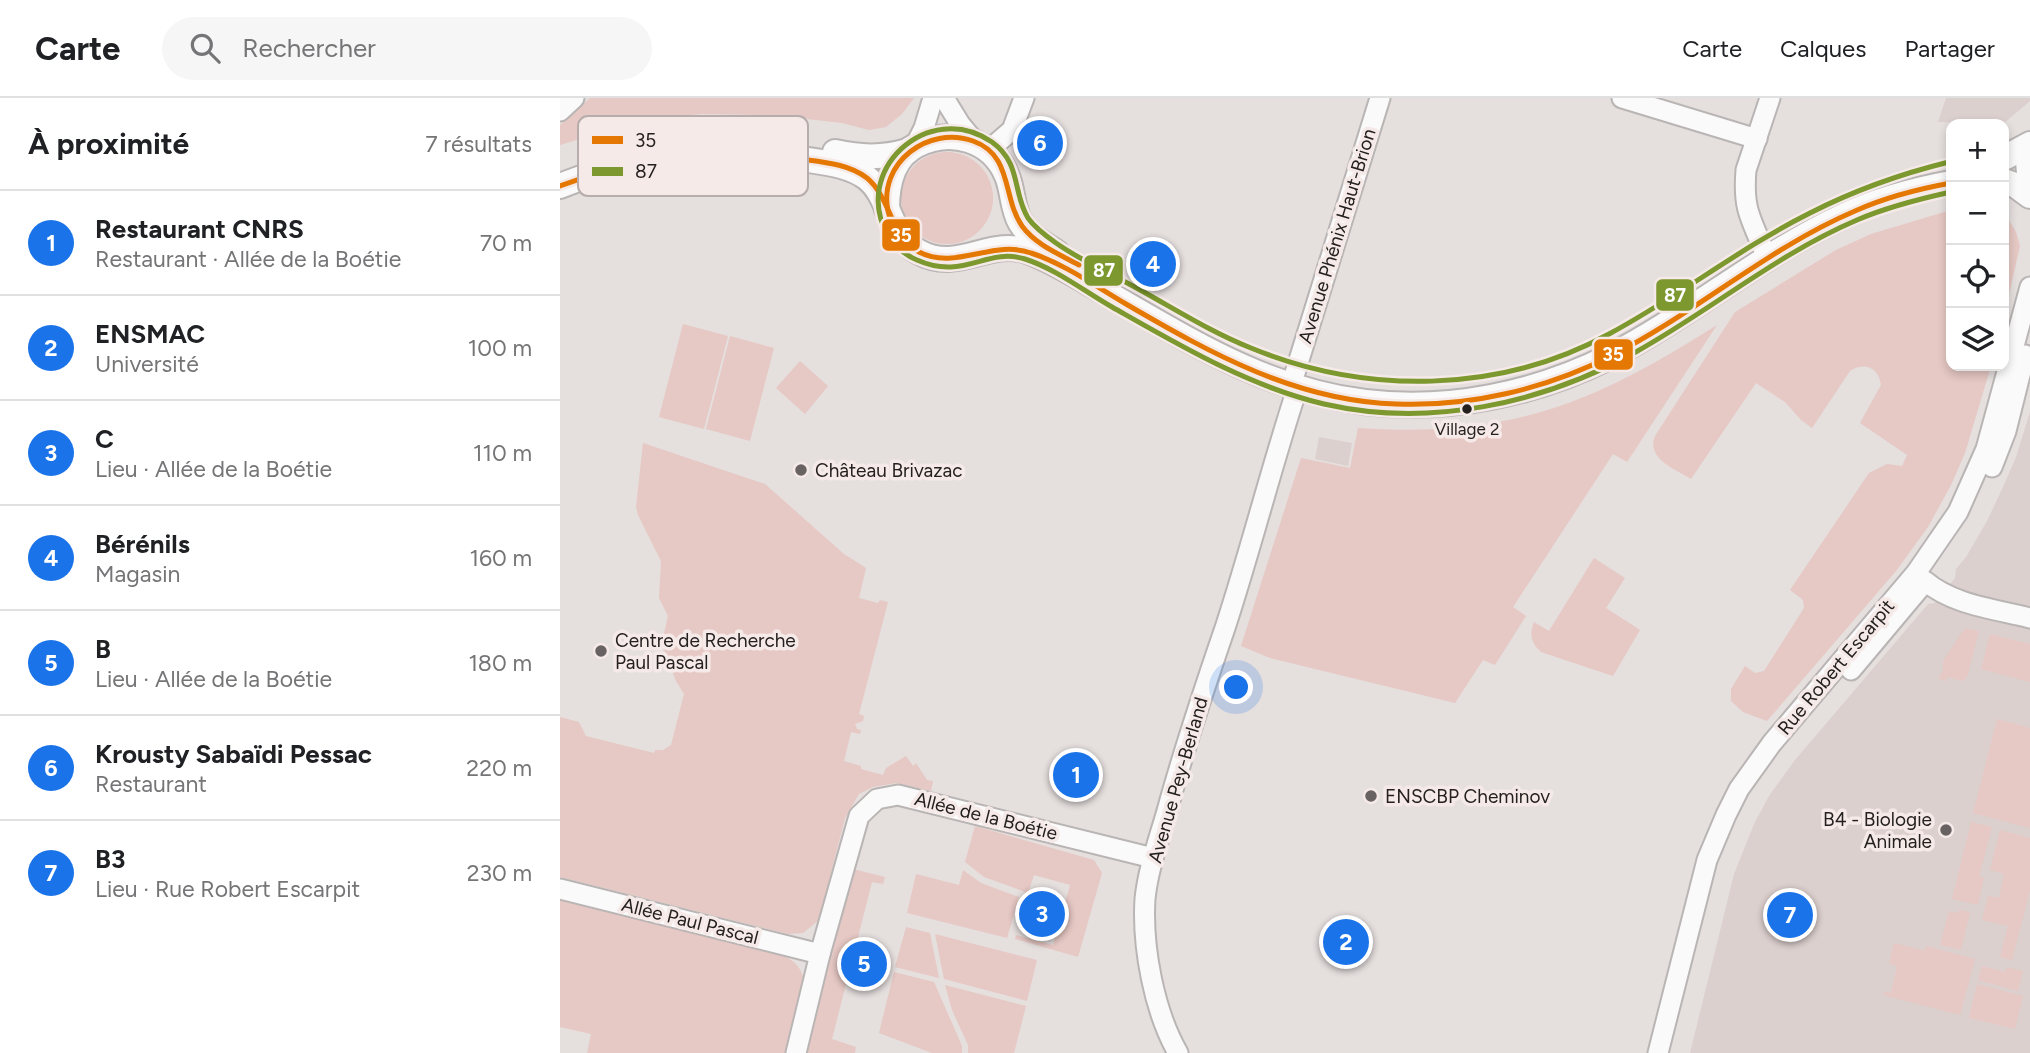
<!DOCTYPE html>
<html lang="fr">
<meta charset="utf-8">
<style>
:root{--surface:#fff;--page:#f6f6f6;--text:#202124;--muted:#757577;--line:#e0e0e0;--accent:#1a73e8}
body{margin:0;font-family:Figtree,sans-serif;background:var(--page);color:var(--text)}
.controls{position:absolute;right:21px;top:21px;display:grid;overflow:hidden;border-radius:14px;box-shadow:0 4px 10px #0003}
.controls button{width:63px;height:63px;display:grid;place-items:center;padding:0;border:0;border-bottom:2px solid var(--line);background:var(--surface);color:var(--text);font:35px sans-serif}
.you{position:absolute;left:677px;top:590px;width:24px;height:24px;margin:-18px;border:5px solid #fff;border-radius:50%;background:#1a73e8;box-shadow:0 0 0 10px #1a73e833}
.badge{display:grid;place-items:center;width:46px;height:46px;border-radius:50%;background:var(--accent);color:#fff;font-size:23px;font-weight:700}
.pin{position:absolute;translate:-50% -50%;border:4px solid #fff;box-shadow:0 2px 7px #0006}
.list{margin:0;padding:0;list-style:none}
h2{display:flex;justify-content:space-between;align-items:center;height:91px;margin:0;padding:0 28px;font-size:30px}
h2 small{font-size:23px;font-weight:400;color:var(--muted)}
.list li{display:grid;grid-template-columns:46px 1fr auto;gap:21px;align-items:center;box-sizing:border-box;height:105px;padding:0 28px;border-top:2px solid var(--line)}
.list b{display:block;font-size:26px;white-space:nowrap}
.list p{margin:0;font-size:23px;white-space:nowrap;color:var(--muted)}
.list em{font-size:23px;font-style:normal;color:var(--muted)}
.icon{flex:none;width:38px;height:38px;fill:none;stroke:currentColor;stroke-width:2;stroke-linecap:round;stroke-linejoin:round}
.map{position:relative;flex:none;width:1470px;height:955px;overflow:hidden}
header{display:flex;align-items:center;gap:42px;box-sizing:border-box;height:98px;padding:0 35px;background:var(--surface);border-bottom:2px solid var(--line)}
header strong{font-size:33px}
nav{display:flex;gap:38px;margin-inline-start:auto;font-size:24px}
.search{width:490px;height:63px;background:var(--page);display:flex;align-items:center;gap:18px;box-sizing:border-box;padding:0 24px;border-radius:38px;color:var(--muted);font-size:26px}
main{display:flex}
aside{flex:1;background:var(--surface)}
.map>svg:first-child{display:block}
</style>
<header>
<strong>Carte</strong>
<div class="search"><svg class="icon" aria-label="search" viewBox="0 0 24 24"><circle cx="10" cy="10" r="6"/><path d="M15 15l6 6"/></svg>Rechercher</div>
<nav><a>Carte</a><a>Calques</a><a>Partager</a></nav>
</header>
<main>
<aside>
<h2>À proximité<small>7 résultats</small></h2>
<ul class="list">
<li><span class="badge">1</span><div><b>Restaurant CNRS</b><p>Restaurant · Allée de la Boétie</p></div><em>70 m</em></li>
<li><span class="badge">2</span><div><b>ENSMAC</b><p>Université</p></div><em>100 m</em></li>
<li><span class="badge">3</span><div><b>C</b><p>Lieu · Allée de la Boétie</p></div><em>110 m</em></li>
<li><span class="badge">4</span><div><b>Bérénils</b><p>Magasin</p></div><em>160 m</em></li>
<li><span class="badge">5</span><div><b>B</b><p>Lieu · Allée de la Boétie</p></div><em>180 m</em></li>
<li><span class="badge">6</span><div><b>Krousty Sabaïdi Pessac</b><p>Restaurant</p></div><em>220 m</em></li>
<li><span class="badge">7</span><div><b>B3</b><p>Lieu · Rue Robert Escarpit</p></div><em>230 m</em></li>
</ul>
</aside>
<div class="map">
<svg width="1470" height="955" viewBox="0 0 1470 955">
<rect width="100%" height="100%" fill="#e5dfde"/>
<g fill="#dcd0ce">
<polygon points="1386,0 1470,0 1470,3 1443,26 1378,24"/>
<polygon points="1470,314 1470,955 1130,955 1174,776 1194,726 1209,698 1235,662 1368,506 1375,505 1395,480 1396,471 1406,459 1427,423 1443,389 1456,359"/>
<polygon points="759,339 792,345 788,368 755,361"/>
</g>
<g fill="#e6c8c4">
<polygon points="30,0 354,0 342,16 326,29 309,32 282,25 212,17 141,16 121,18 92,27 59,29 0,47 0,27"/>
<circle cx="387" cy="100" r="46"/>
<path d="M1391,112V268H1431L1405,355L1391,387L1368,429L1336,473L1207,623L1183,614L1171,603V591L1185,568L1195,575L1204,573L1244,510L1243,502L1230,492L1309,375L1327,366L1342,368L1347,357L1300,325L1321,287C1319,270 1305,263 1290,273L1252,330L1241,322L1225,304L1196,285L1131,381C1115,371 1086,361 1095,338L1175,214L1276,152L1311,136Z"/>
<polygon points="1444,114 1456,134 1460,148 1444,218"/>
<polygon points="123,226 168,238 144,331 99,319"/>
<path d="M1157,227L1067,364L1053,356L953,509L966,518L935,567L923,562L895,605L710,560L681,548L741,360L790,370L798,330C949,340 1031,307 1157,227Z"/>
<polygon points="170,238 214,250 190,343 146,331"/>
<polygon points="240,263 268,288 245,316 216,290"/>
<polygon points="83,345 205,386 284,456 306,470 299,500 318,505 320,502 328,504 299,616 304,618 303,623 295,626 297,631 301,632 300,636 291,634 284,663 301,668 301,671 323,677 326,670 346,658 353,668 356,665 367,682 373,683 371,693 336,685 313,689 299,696 285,720 259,822 243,835 228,836 0,779 0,619 19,624 26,638 94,655 95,652 103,652 111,647 124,596 116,583 104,551 103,540 108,518 99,500 101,463 78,417 76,409"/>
<path d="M1034,460L1065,480L1046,510L1080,532L1053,578L981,554C971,545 969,536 974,524L989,533Z"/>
<polygon points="1405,530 1419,533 1407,579 1403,583 1387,579 1386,583 1380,582 1379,579 1383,573 1383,563"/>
<polygon points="1430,536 1470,546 1470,584 1421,571"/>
<polygon points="1437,621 1470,630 1470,730 1413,715"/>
<polygon points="1411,724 1432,729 1419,778 1424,780 1418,807 1392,801"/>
<polygon points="415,728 534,762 542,775 518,859 455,841 456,837 493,847 510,787 474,777 468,795 424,779 405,764"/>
<polygon points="1440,732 1470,740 1470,792 1452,862 1440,859 1448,828 1422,822 1428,798 1439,800 1444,776 1430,772"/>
<polygon points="293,771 325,779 323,786 312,784 272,941 296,949 295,955 246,955"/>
<polygon points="403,772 421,785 459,799 447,840 347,815 356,776 399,787"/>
<path d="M0,802L221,856C232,862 240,867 243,879C246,892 230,940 226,955H27L31,936L0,929Z"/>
<polygon points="1399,812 1410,814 1401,852 1380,847 1389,813 1398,815"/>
<polygon points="346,829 370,835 379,880 335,869"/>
<polygon points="375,836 477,862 467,903 384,881"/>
<polygon points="1334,845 1365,853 1366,848 1415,861 1400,917 1323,897 1324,894 1331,895 1337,868 1329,865"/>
<polygon points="1422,868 1445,874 1447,869 1463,873 1458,893 1418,882"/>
<polygon points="334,874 374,884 402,948 402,955 372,955 319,935"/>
<polygon points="1417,886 1463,898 1455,931 1409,920"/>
<polygon points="385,887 466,908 454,955 408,955 408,947 392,912"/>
</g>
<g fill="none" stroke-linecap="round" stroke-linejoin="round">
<defs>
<g id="minor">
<polyline points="384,0 400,26 414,43"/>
<polyline points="1062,0 1197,41"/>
<polyline points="0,13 14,0"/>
<polyline points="355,48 364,30 373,0"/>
<polyline points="429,52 452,32 464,0"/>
<path d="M1203,150C1189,118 1183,108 1186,72L1210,0"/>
<polyline points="735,275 820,0"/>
<polyline points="1432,369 1446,333 1465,257"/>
<path d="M1365,483C1393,507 1435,511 1470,520"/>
<polyline points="1291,572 1364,485"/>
<polyline points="0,791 260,856"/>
<polyline points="236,955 260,856 299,718 317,701 338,697 593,760"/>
<path d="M618,955C594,913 582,849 585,801C588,771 599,741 607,713C624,651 644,591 665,530C691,451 711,370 737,291"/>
<polyline points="1098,955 1147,762 1166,717 1179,691 1212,645 1356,475 1398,414 1426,351 1470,189"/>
</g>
<g id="major">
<path d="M275,54C302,60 322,60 348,53"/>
<polyline points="1470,57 1468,63 1470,87"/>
<polyline points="1444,60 1470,46"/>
<polyline points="1444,83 1455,87 1470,98"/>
<path d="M0,88C79,56 165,47 249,62C269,65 291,68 307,80C332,100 327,137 359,154C399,176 430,138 470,154C496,164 520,180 545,194C629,242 706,292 805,304C888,314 976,296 1051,258C1130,217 1200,157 1281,119C1316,102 1353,92 1391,85"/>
<path d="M327,111C327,86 332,59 357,47C391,30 432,41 447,78C453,92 452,110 460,124C468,138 484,146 497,155"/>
</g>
</defs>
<use href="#minor" stroke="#bab5b5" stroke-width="23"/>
<use href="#major" stroke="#bab5b5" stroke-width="28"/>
<use href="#minor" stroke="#fbfafa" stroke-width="19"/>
<use href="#major" stroke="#fbfafa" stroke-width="24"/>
<defs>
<g id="bus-1">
<path d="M0,88C79,59 158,49 241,61C263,64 289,66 307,80C331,100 330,138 359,154C396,173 433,141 471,155C505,166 535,188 566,206C650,255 736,303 836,306C910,309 986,291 1051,258C1136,215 1208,150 1295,113C1326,99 1358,91 1391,85"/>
<path d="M343,142C337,133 330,124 328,113C318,65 368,27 413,43C453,57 442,99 462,128C476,147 499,156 519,167"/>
</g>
<path id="bus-2" d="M1389,64C1340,76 1295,92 1250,115C1180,150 1118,199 1049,236C939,296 806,297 691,250C653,235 618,213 582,193C554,177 523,164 496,145C486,138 475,130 468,120C452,94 462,66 432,44C368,0 289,74 329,139C336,149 347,158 357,162C404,183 426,149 465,161C496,171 524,193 552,209C619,247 688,288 764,306C869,330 981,306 1074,255C1150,213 1217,156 1297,122C1327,109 1359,101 1391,94"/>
</defs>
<use href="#bus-1" stroke="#f5eae8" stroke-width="10"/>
<use href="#bus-2" stroke="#f5eae8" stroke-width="10"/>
<use href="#bus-1" stroke="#e47802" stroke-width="5"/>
<use href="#bus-2" stroke="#7c982e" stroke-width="5"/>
</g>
<circle fill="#24201f" stroke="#f5eae8" stroke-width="2.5" cx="907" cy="311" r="6"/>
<g fill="#686362" stroke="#f5eae8" stroke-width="2.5">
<circle cx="241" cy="372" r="7"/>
<circle cx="41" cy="553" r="7"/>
<circle cx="811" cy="698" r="7"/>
<circle cx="1386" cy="732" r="7"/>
</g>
<g text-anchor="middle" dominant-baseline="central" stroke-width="7" stroke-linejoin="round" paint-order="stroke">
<g font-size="17" fill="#24201f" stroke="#f5eae8">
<text x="907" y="331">Village 2</text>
</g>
<g font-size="19" fill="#24201f" stroke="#f5eae8">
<text transform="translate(777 138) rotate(-73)">Avenue Phénix Haut-Brion</text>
<text transform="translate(1276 569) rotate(-50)">Rue Robert Escarpit</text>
<text transform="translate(618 682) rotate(-74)">Avenue Pey-Berland</text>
<text transform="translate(426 718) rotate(14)">Allée de la Boétie</text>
<text transform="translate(130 823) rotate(14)">Allée Paul Pascal</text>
</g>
<g font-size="19" fill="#24201f" stroke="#f5eae8" text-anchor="start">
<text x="255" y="372">Château Brivazac</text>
<text x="55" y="542">Centre de Recherche<tspan x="55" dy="22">Paul Pascal</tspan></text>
<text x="825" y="698">ENSCBP Cheminov</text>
<text x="1372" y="721" text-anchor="end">B4 - Biologie<tspan x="1372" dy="22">Animale</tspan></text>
</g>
</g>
<rect x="18" y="18" width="230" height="80" rx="10" fill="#f5eae8" stroke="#b6adac" stroke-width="2"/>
<rect x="32" y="38" width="31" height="8" fill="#e47802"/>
<rect x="32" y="69" width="31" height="9" fill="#7c982e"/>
<g font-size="19" fill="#24201f">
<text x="75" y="49">35</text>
<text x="75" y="80">87</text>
</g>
<g stroke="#f5eae8" stroke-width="2.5">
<rect x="321" y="120" width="40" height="34" rx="7" fill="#e47802"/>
<rect x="523" y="156" width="41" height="33" rx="7" fill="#7c982e"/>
<rect x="1095" y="180" width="40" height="34" rx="7" fill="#7c982e"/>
<rect x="1033" y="240" width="41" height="33" rx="7" fill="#e47802"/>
</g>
<g font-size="19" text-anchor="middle" font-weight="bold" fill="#fff">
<text x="341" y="144">35</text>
<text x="544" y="179">87</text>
<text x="1115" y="204">87</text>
<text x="1053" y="263">35</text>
</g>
</svg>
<div class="controls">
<button>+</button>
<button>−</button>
<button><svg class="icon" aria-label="locate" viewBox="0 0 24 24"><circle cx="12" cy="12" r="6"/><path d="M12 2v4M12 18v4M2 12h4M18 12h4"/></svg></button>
<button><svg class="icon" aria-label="layers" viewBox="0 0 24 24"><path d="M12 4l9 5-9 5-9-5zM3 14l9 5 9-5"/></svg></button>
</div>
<div class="you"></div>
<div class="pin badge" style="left:516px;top:677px">1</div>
<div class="pin badge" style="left:786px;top:844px">2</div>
<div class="pin badge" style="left:482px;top:816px">3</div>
<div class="pin badge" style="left:593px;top:166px">4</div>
<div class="pin badge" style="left:304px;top:866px">5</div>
<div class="pin badge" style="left:480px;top:45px">6</div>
<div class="pin badge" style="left:1230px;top:817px">7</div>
</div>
</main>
